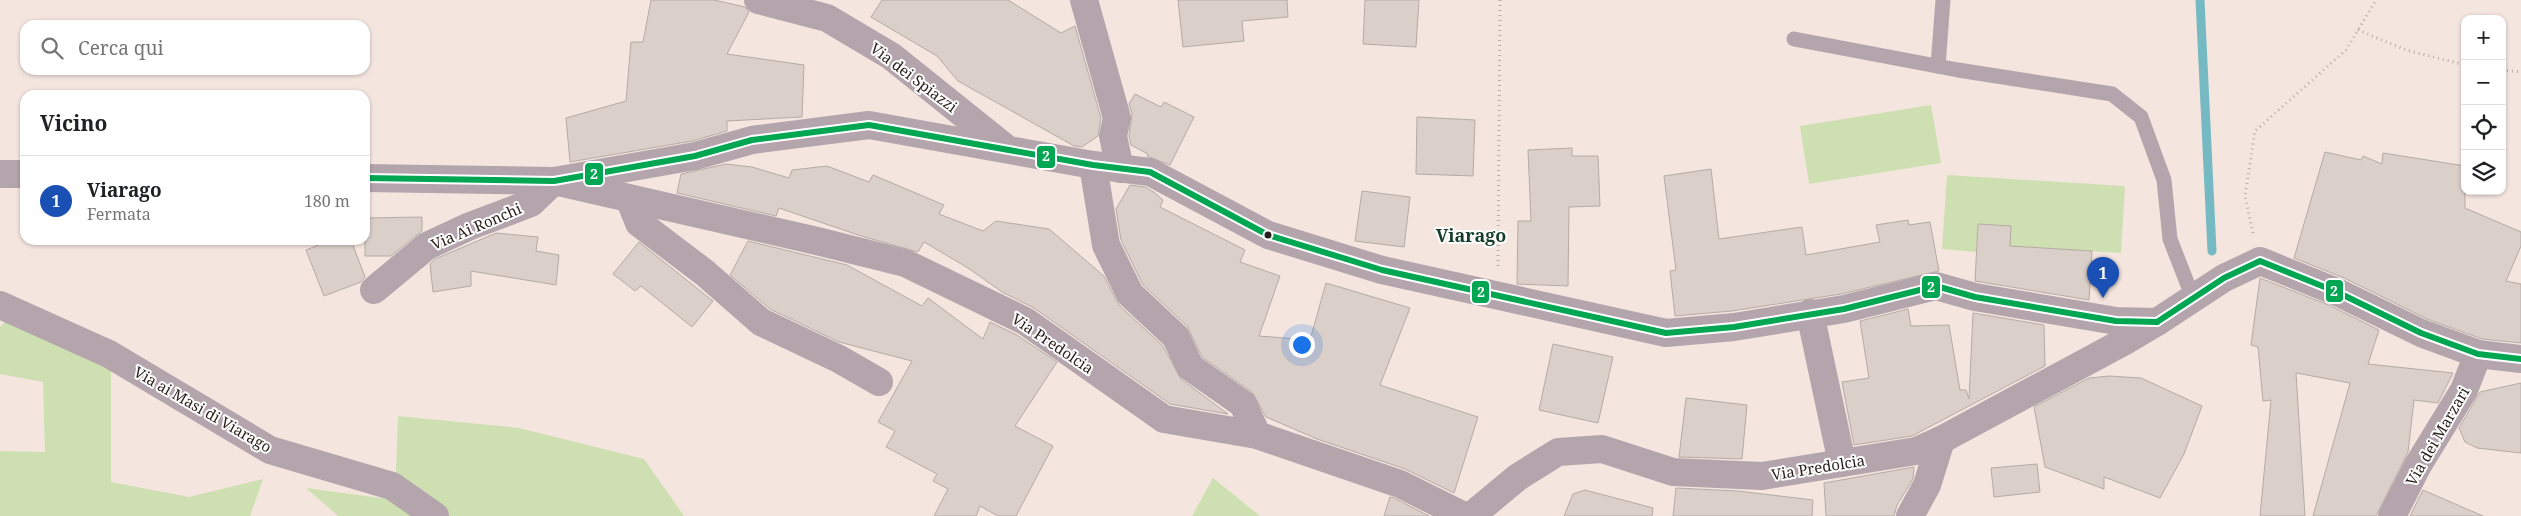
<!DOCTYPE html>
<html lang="it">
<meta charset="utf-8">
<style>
:root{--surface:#fff;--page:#f6f6f6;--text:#202124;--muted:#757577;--line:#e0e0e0;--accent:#70645e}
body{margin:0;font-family:"Noto Serif",serif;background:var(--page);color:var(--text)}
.controls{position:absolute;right:15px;top:15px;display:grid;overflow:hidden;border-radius:10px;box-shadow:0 1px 4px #0004}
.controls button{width:45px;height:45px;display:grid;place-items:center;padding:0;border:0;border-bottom:1px solid var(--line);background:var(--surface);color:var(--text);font:25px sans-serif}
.you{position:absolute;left:1301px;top:344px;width:18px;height:18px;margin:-12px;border:4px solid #fff;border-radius:50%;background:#1a73e8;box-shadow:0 0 0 8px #1a73e833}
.badge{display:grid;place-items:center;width:32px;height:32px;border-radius:50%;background:var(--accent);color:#fff;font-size:16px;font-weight:700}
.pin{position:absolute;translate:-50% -41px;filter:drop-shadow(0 1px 2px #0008)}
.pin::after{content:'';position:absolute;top:26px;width:18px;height:15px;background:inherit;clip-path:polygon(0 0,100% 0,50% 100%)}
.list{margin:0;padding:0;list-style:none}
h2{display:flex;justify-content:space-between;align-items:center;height:65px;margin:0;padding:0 20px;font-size:21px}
h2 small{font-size:16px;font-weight:400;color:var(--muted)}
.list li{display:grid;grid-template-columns:32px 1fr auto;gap:15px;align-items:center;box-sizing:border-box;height:90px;padding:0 20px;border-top:1px solid var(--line)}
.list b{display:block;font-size:19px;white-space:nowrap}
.list p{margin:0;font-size:16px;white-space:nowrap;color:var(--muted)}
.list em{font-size:16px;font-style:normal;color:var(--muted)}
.icon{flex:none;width:28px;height:28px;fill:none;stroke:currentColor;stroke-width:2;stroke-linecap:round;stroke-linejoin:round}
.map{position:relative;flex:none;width:2521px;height:516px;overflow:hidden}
.search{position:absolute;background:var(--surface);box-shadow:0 1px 4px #0004;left:20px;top:20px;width:350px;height:55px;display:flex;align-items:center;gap:12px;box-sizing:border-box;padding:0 18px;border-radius:15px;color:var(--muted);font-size:19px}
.panel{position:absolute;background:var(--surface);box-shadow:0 1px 4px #0004;left:20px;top:90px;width:350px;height:155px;border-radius:15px}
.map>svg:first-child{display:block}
</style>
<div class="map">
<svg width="2521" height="516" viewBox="0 0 2521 516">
<rect width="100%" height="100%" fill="#f4e6df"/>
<g fill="#cedfb1">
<polygon points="1931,105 1941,163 1809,184 1800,126"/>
<polygon points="1947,175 2125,186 2121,253 2010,246 2011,226 1978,224 1976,252 1942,249"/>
<polygon points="5,322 111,362 111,482 189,497 263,479 250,516 0,516 0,451 45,452 43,382 0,374 0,327"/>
<polygon points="398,416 519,428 644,459 684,516 338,516 306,488 395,500"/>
<polygon points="1213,478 1260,516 1192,516"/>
</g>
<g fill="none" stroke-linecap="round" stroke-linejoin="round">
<polyline stroke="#75b9c2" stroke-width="9" points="2200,0 2212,251"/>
</g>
<g fill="#dbcfc9" stroke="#b5aaa4">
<polygon points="651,0 714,0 745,7 749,12 727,54 804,65 802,117 727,121 727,131 692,141 570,162 566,118 626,101 631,42 643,42"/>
<polygon points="882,0 1008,0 1061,33 1075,26 1101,118 1098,136 1082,147 1074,146 958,81 937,56 871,17"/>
<polygon points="1178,0 1287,0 1288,17 1242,21 1244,41 1183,47"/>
<polygon points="1365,0 1419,0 1416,47 1363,44"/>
<polygon points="1135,94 1161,107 1164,102 1194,117 1170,165 1147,156 1148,154 1131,145 1129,136 1132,114 1129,104"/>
<polygon points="1417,117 1475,120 1473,176 1416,174"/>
<polygon points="1572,148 1572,156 1598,156 1600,206 1569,207 1568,286 1517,284 1518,221 1531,221 1528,150"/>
<polygon points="2325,152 2361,160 2363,156 2382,164 2383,153 2465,166 2465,208 2521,232 2521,246 2506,281 2521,284 2521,343 2482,339 2427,319 2344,278 2294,258"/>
<polygon points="726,164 752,167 789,178 792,170 827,166 869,182 873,175 944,205 939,214 983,231 996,221 1049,229 1104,276 1119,305 1163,346 1181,379 1228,414 1170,404 1034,308 1002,292 968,268 924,242 918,252 861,236 779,208 776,216 677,193 681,174"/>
<polygon points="1711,169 1719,239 1802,227 1806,255 1880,242 1876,225 1908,220 1909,225 1930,222 1939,271 1841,294 1732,311 1675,316 1670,271 1676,270 1664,176"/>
<polygon points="1130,185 1145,187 1155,193 1163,200 1160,207 1245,250 1240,262 1280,276 1259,336 1310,340 1326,283 1410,308 1380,385 1478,417 1454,493 1405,469 1317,439 1266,417 1252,392 1202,357 1187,326 1143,285 1121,240 1116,209"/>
<polygon points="1362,191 1410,197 1404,247 1355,241"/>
<polygon points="422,217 422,231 391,256 365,256 365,218"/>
<polygon points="1978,224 2011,226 2010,246 2092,251 2089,300 1975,281"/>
<polygon points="496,233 538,237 536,251 559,255 556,285 471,271 471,286 433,292 430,264 435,259"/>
<polygon points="331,240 351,240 365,277 361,282 324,296 306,250"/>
<polygon points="748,241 847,265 922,306 928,298 983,339 990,322 1017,335 1057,362 1015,426 1053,446 1016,516 998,516 980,506 976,516 934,516 948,489 933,481 937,474 886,447 895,431 878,422 912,361 839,342 770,309 730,275"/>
<polygon points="639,242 713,301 692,327 641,286 635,291 613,274"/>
<polygon points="2260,278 2331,306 2379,330 2368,364 2453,373 2438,403 2414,400 2408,452 2376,516 2313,516 2350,383 2296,373 2305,516 2260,516 2271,400 2263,401 2258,347 2251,345"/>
<polygon points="1908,309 1911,326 1949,325 1960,390 1966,390 1969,399 1973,313 2044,325 2045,366 1912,436 1854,445 1842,382 1869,378 1860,321"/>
<polygon points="1553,344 1613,357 1598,423 1539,410"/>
<polygon points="2109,376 2141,378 2202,406 2184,454 2160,498 2104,477 2104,489 2045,467 2034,407 2089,378"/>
<polygon points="2521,383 2521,453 2477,448 2465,442 2459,428 2480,392"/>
<polygon points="1686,398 1747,405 1742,459 1679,457"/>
<polygon points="2037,464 2040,492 1994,497 1991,468"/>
<polygon points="1914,467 1913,479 1897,505 1894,516 1826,516 1824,483"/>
<polygon points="1676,488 1738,491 1813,500 1812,516 1673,516"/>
<polygon points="1585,490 1653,508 1652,516 1564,516 1573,494"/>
<polygon points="2423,490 2483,516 2410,516"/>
<polygon points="1390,497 1394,498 1429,516 1384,516"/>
</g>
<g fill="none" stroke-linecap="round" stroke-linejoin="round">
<g stroke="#baacaf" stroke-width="3" stroke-dasharray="1 4" stroke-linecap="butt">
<polyline points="2358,30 2406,50 2465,65"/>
<polyline points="2502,70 2521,72"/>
<polyline points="2253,233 2245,196 2255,131 2346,50 2376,0"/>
<polyline points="1498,266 1500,0"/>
</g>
<g stroke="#b4a5ad" stroke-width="15">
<polyline points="1794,39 1958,70 2112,94 2141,117 2164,180 2170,239 2193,298"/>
<polyline points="1938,66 1943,0"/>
</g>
<g stroke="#b4a5ad" stroke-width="28">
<polyline points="758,0 827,18 891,56 1007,149"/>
<polyline points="1084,0 1117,118 1113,136 1120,169"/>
<polyline points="1093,165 1106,245 1130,294 1176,337 1190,367 1243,404 1257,435"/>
<polyline points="629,198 639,223 705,273 761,322 839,359 879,382"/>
<polyline points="374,290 427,246 470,226 531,203 554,181 817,241 905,263 1025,321 1164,419 1257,435 1400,484 1464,516"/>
<polyline points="0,305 109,354 270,450 392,486 435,516"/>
<polyline points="1810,313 1842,463"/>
<polyline points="1471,516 1518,477 1558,452 1602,449 1673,472 1762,476 1916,451 1941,440 2125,341 2157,322"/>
<polyline points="1910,516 1927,485 1941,440"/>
<polyline points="2392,516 2418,465 2464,390 2478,354"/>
</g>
<g stroke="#b4a5ad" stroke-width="28">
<polyline points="0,174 25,174"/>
<polyline points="365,178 554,181 695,156 752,140 869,125 1093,165 1150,172 1268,235 1382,270 1666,333 1734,327 1844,309 1936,286 1975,297 2116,321 2157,322 2224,278 2260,261 2337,292 2421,333 2478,354 2521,359"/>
</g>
<defs>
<g id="bus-1">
<polyline points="365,178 554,181 695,156 752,140 869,125 1093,165 1150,172 1268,235 1382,270 1666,333 1734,327 1844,309 1936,286 1975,297 2116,321 2157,322"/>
<polyline points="2157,322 2224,278 2260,261 2337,292 2421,333 2478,354 2521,359"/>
</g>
</defs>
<use href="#bus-1" stroke="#fff" stroke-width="10"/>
<use href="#bus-1" stroke="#00a651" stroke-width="6"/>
</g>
<circle fill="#291e19" stroke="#fff" stroke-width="2" cx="1268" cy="235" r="4.5"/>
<g text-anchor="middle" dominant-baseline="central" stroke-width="4" stroke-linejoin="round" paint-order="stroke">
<g font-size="15" fill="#291e19" stroke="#fff">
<text transform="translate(914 77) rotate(37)">Via dei Spiazzi</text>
<text transform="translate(476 226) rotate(-23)">Via Ai Ronchi</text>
<text transform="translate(1053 343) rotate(34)">Via Predolcia</text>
<text transform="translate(203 409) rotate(30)">Via ai Masi di Viarago</text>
<text transform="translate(2437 436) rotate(-60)">Via dei Marzari</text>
<text transform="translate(1818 467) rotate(-9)">Via Predolcia</text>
</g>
<g font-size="18" font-weight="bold" fill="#143d28" stroke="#fff">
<text x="1471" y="235">Viarago</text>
</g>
</g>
<g stroke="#fff" stroke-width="2">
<rect x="1036" y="145" width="20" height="24" rx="5" fill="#00a651"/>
<rect x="584" y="162" width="20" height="24" rx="5" fill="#00a651"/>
<rect x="1921" y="275" width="20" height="24" rx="5" fill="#00a651"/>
<rect x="2325" y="279" width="19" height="24" rx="5" fill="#00a651"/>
<rect x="1471" y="280" width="19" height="24" rx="5" fill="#00a651"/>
</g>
<g font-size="14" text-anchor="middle" font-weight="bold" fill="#fff">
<text x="1046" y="161">2</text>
<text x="594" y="179">2</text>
<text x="1931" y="292">2</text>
<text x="2334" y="296">2</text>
<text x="1481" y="297">2</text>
</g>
</svg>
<div class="controls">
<button>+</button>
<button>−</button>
<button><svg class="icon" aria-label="locate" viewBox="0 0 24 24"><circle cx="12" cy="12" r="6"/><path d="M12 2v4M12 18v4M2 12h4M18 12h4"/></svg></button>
<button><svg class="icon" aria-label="layers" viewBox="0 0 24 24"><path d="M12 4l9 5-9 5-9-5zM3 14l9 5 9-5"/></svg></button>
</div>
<div class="you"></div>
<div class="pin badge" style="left:2103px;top:298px;background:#1a4fb4">1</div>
<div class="search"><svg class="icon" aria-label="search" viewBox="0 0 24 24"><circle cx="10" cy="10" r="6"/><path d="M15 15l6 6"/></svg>Cerca qui</div>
<section class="panel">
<h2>Vicino<small></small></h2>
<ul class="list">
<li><span class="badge" style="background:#1a4fb4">1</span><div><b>Viarago</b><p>Fermata</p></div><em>180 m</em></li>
</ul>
</section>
</div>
